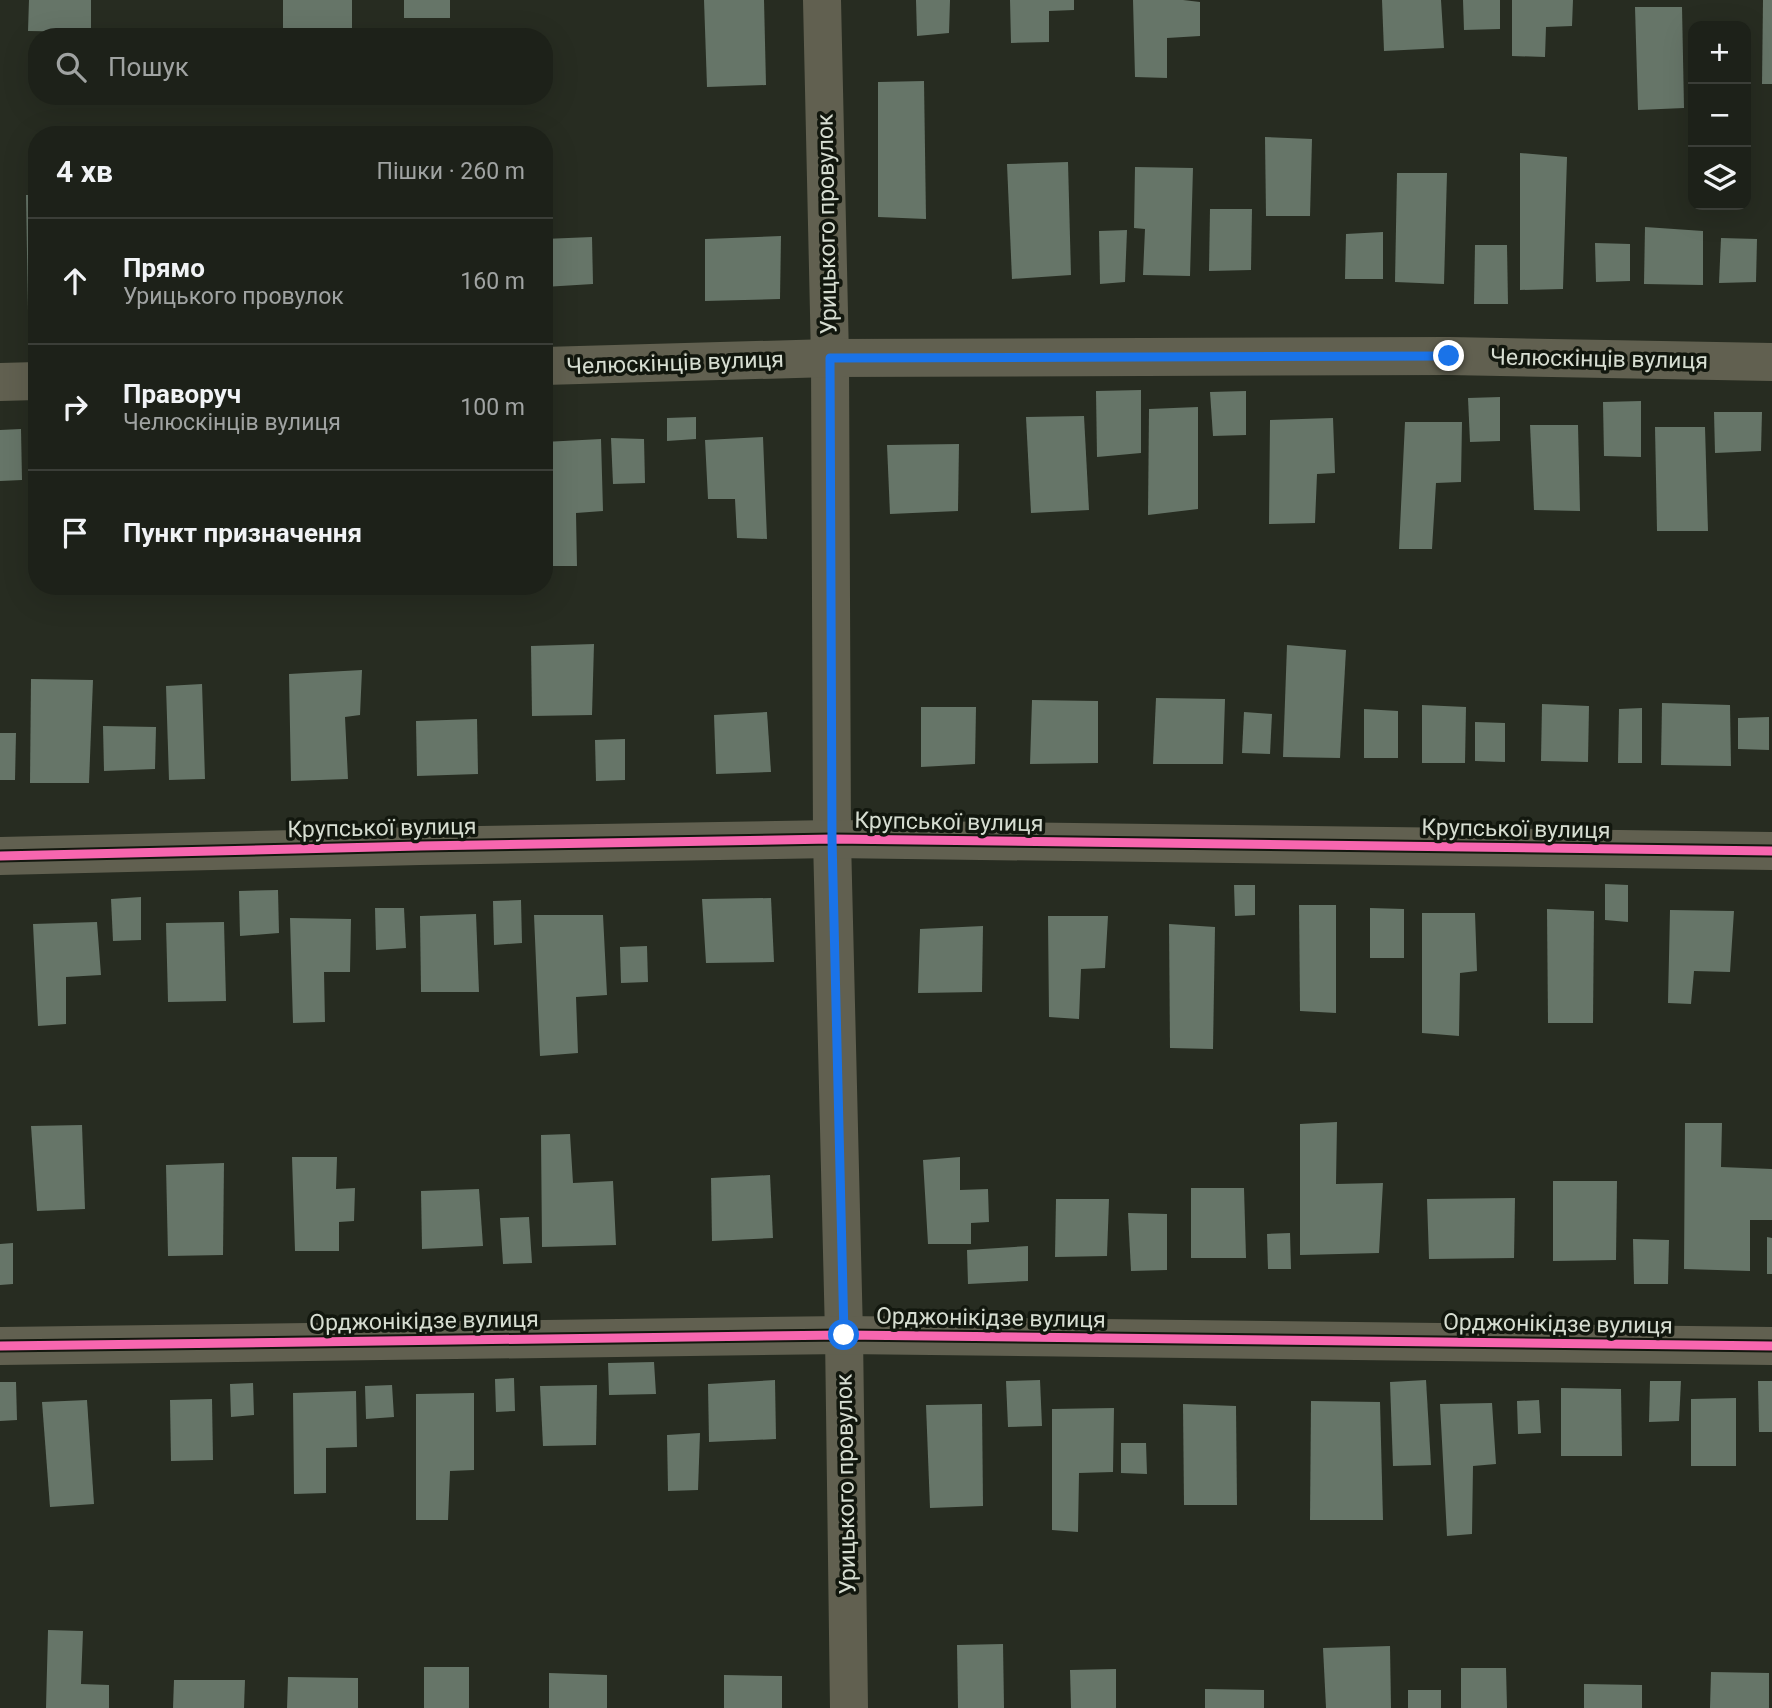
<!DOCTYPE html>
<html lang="uk">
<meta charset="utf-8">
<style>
:root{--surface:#1d2119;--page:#2a2e26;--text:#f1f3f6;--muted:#a0a3a2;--line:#3b3e38}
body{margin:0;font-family:Roboto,sans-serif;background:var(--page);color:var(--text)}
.controls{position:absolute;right:21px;top:21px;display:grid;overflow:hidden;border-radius:14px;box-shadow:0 7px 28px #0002}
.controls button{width:63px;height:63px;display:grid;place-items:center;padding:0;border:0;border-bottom:2px solid var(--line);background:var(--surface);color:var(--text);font:35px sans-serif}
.stop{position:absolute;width:21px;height:21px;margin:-16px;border:5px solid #1a73e8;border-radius:50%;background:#fff}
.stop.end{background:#1a73e8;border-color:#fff;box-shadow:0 2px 7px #0008}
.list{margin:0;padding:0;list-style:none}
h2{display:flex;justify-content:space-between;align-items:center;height:91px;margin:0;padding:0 28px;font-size:30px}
h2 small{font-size:23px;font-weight:400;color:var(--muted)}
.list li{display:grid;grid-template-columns:46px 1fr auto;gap:21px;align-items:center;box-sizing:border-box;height:126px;padding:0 28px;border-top:2px solid var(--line)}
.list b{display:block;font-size:26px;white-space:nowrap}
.list p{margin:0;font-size:23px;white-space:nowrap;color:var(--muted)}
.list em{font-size:23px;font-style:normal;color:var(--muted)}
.icon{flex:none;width:38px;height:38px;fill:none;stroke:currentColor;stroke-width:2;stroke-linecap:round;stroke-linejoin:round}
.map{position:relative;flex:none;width:1772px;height:1708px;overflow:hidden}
.search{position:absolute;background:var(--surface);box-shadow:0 7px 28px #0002;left:28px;top:28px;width:525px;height:77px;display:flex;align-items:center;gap:18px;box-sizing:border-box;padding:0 24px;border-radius:28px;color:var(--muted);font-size:26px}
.panel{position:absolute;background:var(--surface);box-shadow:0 7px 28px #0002;left:28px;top:126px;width:525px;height:469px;border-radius:28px}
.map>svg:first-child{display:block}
</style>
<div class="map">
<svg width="1772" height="1708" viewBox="0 0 1772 1708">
<rect width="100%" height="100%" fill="#272c21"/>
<g fill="#667568">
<polygon points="29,0 91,0 91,32 28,31"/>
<rect x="283" y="0" width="69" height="37"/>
<rect x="404" y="0" width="46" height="18"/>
<polygon points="704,0 764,0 766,85 707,87"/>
<polygon points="916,0 950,0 949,33 917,36"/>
<polygon points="1010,0 1074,0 1074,10 1049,11 1049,42 1011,43"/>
<polygon points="1133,0 1183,0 1200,2 1200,36 1167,38 1167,78 1135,77"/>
<polygon points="1382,0 1441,0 1444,48 1384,51"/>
<polygon points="1463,0 1500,0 1500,29 1464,30"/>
<polygon points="1512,0 1573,0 1572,26 1546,27 1545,57 1512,56"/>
<polygon points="1763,0 1772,0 1772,84 1762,84"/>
<polygon points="1635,7 1682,7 1684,108 1638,110"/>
<polygon points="924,81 926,219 878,217 878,82"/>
<polygon points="1265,137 1312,139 1310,216 1266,216"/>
<polygon points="1520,153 1567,157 1563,289 1520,290"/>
<polygon points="1068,162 1071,275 1012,279 1007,164"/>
<polygon points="1135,167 1193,168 1190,276 1143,275 1145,229 1134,228"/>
<polygon points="1397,173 1447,173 1444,284 1395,282"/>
<polygon points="26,195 37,195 37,311 28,311"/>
<polygon points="1210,209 1252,209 1251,270 1209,271"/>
<polygon points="1645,227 1703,231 1703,285 1644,284"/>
<polygon points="1127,230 1125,282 1100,284 1099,231"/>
<polygon points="1383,232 1383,279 1345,279 1346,234"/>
<polygon points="781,236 780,299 705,301 705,239"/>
<polygon points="592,237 593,284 544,287 544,239"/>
<polygon points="1721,238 1757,239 1756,282 1719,283"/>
<polygon points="1595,243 1630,244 1630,281 1596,282"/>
<polygon points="1475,245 1507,245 1508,304 1474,304"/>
<polygon points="1141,390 1141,453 1097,457 1096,391"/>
<polygon points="1246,391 1246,435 1213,436 1210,392"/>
<polygon points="1500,397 1500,441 1470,442 1468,398"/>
<polygon points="1641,401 1641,457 1604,456 1603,402"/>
<polygon points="1198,407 1198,509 1148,515 1149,409"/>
<polygon points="1714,412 1762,412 1761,451 1715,453"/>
<polygon points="1084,416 1089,510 1031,513 1026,417"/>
<polygon points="696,417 696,439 667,441 667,418"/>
<polygon points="1333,418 1335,473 1317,474 1315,523 1269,524 1270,420"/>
<polygon points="1405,422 1462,422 1461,482 1436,483 1432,549 1399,549"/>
<polygon points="1530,425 1578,425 1580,511 1534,510"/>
<polygon points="1655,427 1705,427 1708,531 1657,531"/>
<polygon points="21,429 22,480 0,481 0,430"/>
<polygon points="763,437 767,539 737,538 735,499 708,499 705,440"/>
<polygon points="611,438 644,439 645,483 613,484"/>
<polygon points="601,439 603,511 576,513 577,566 544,566 544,442"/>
<polygon points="959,444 958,511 890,514 887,445"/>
<polygon points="32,446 37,446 37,495 35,495"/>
<polygon points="594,644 592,715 532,716 531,646"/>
<polygon points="1287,645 1346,650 1340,758 1283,757"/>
<polygon points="362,670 360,715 345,717 348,779 291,781 289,674"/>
<polygon points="31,679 93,680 89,783 30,783"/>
<polygon points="202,684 205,779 169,780 166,686"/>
<polygon points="1156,698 1225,699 1223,764 1153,764"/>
<polygon points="1032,700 1098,701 1098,763 1030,764"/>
<polygon points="1662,703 1730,705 1731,766 1661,765"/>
<polygon points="1542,704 1589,706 1588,762 1541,761"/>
<polygon points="1422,705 1466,707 1465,763 1422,763"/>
<polygon points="921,707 976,707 975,764 921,767"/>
<polygon points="1642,708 1642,763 1618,763 1619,709"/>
<polygon points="1364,709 1398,711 1398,758 1364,758"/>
<polygon points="767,712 771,772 716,774 714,715"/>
<polygon points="1244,712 1272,714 1270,754 1242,753"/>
<polygon points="1769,717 1769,750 1738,749 1738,718"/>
<polygon points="477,719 478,774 417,776 416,721"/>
<polygon points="1475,722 1505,723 1505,762 1475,761"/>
<polygon points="103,726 156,727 155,769 104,771"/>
<polygon points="0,733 16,733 15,780 0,780"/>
<polygon points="625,739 625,780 596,781 595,740"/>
<polygon points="1605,884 1628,885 1628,922 1605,920"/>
<polygon points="1234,885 1255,885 1255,915 1235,916"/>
<polygon points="278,890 279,933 240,936 239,891"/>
<polygon points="141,897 141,940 113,941 111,899"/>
<polygon points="771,898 774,962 706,963 702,899"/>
<polygon points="521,900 522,943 494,945 493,901"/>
<polygon points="1299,905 1336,905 1336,1013 1300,1011"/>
<polygon points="375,908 404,908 406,948 376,950"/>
<polygon points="1370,908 1404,909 1404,958 1370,958"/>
<polygon points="1547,909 1594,911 1593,1023 1548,1023"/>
<polygon points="1670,910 1734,911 1730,972 1694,971 1691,1004 1668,1003"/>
<polygon points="1422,913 1475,913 1477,971 1460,973 1459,1036 1422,1033"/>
<polygon points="476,914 479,992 421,992 420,916"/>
<polygon points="534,915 603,915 607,995 576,997 578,1053 540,1056"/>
<polygon points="1048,916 1108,916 1105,968 1081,969 1079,1019 1049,1017"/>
<polygon points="290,918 351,919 350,972 324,972 325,1022 293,1023"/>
<polygon points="97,922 101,975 66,977 66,1024 38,1026 33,924"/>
<polygon points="224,922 226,1001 168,1002 166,923"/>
<polygon points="1169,924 1215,927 1213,1049 1170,1048"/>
<polygon points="983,926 982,992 918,993 920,929"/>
<polygon points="647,946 648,982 621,983 620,947"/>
<polygon points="1337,1122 1336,1184 1383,1183 1379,1253 1300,1255 1300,1124"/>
<polygon points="1685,1123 1722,1123 1721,1167 1772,1169 1772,1220 1750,1220 1750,1271 1684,1269"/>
<polygon points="82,1125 85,1209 37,1211 31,1126"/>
<polygon points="570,1134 573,1183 613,1181 616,1245 542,1247 541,1135"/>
<polygon points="292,1157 337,1157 336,1189 355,1188 354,1221 339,1222 339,1251 295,1251"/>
<polygon points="960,1157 960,1190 988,1189 989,1222 971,1223 971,1244 928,1244 923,1160"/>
<polygon points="224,1163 223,1255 168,1256 166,1165"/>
<polygon points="770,1175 773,1238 712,1241 711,1178"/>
<polygon points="1553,1181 1617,1181 1616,1260 1553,1261"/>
<polygon points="1191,1188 1244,1188 1246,1258 1191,1258"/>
<polygon points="479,1189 483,1246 422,1249 421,1191"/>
<polygon points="1515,1198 1514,1258 1429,1259 1427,1199"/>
<polygon points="1056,1199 1109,1199 1107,1256 1055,1257"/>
<polygon points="1128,1213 1167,1214 1167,1270 1131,1271"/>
<polygon points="529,1217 532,1263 503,1264 500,1218"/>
<polygon points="1290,1233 1291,1269 1268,1269 1267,1234"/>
<polygon points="1767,1237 1772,1238 1772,1274 1767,1274"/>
<polygon points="1633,1239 1669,1240 1668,1284 1634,1284"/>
<polygon points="13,1243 13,1284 0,1285 0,1244"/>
<polygon points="1028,1246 1028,1281 968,1284 967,1250"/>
<polygon points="654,1362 656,1394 609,1395 608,1363"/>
<polygon points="514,1378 515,1411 496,1412 495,1379"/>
<polygon points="775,1380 776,1439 709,1442 708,1384"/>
<polygon points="1040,1380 1042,1426 1008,1427 1006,1381"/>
<polygon points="1426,1380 1431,1465 1393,1466 1390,1382"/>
<polygon points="1650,1381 1681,1381 1679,1421 1649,1422"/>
<polygon points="1758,1381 1772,1381 1772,1432 1759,1432"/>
<polygon points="0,1382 16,1382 17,1420 0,1421"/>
<polygon points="253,1383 254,1415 231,1417 230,1384"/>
<polygon points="392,1385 394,1417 366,1419 365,1386"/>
<polygon points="597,1385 596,1445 543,1446 540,1386"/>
<polygon points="1561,1388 1621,1389 1622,1456 1561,1456"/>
<polygon points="356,1391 357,1447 326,1448 326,1493 294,1494 293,1393"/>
<polygon points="474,1393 474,1470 450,1471 448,1520 416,1520 416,1394"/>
<polygon points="1736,1398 1736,1466 1691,1466 1691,1399"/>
<polygon points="212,1399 213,1460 171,1461 170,1400"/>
<polygon points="87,1400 94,1504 50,1507 42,1402"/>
<polygon points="1539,1400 1541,1433 1518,1434 1517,1401"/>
<polygon points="1311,1401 1380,1402 1383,1520 1310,1520"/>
<polygon points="1492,1403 1496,1464 1473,1466 1472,1534 1447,1536 1440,1404"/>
<polygon points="982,1404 983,1506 930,1508 926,1405"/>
<polygon points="1183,1404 1236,1406 1237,1505 1184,1505"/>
<polygon points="1114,1408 1113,1472 1079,1473 1078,1532 1052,1530 1052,1409"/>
<polygon points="700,1433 698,1490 668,1491 667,1435"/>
<polygon points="1121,1443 1146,1443 1147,1474 1121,1473"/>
<polygon points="48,1630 83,1631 81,1684 109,1685 109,1708 46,1708"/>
<polygon points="1003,1644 1004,1708 958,1708 957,1645"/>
<polygon points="1390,1646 1391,1708 1326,1708 1323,1648"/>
<rect x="424" y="1667" width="45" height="41"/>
<polygon points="1461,1668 1506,1668 1507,1708 1461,1708"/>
<polygon points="1116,1669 1116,1708 1071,1708 1070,1670"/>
<polygon points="1711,1672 1769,1673 1769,1708 1710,1708"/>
<polygon points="549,1673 607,1675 607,1708 549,1708"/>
<polygon points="724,1675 782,1676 782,1708 724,1708"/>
<polygon points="288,1677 358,1678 358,1708 287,1708"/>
<polygon points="174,1680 245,1680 244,1708 173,1708"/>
<polygon points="1584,1684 1642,1685 1642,1708 1584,1708"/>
<polygon points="1205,1689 1264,1690 1264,1708 1205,1708"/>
<rect x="1408" y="1690" width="33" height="18"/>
</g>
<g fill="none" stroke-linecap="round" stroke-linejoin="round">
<g stroke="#616050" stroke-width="38">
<polyline points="822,0 830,358 832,839 844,1335 849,1708"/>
<polyline points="544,366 830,358 1449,356 1772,362"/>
<polyline points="0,382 37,381"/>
<polyline points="0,856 420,846 832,839 1772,851"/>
<polyline points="0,1346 844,1335 1772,1346"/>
</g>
<defs>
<g id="cycleway">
<polyline points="0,856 420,846 832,839 1772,851"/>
<polyline points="0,1346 844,1335 1772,1346"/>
</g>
</defs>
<use href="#cycleway" stroke="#12170e" stroke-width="13"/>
<use href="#cycleway" stroke="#f766af" stroke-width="9"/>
</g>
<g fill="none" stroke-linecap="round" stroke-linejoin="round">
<polyline stroke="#1a73e8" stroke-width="9" points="844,1335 832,839 830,358 1449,356"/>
</g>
<g text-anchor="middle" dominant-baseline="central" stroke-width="7" stroke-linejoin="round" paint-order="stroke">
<g font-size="23" fill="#d6ddd1" stroke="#12170e">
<text transform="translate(827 224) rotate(-91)">Урицького провулок</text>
<text transform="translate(1599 359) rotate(1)">Челюскінців вулиця</text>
<text transform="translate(675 363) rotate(-2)">Челюскінців вулиця</text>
<text transform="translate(949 822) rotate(1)">Крупської вулиця</text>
<text transform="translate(382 828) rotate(-1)">Крупської вулиця</text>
<text transform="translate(1516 829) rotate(1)">Крупської вулиця</text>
<text transform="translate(991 1318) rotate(1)">Орджонікідзе вулиця</text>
<text transform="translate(424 1321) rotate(-1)">Орджонікідзе вулиця</text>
<text transform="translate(1558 1324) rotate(1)">Орджонікідзе вулиця</text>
<text transform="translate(846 1484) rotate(-91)">Урицького провулок</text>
</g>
</g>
</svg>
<div class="controls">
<button>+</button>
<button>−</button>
<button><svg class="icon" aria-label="layers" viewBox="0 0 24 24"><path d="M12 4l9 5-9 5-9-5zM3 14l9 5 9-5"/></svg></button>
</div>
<div class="stop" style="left:844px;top:1335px"></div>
<div class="stop end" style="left:1449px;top:356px"></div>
<div class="search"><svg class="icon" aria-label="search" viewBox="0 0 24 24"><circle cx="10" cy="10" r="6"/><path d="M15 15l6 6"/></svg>Пошук</div>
<section class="panel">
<h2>4 хв<small>Пішки · 260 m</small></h2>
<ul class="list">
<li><svg class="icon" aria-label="ahead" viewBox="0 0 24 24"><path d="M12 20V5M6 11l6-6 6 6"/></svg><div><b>Прямо</b><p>Урицького провулок</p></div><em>160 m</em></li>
<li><svg class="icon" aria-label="right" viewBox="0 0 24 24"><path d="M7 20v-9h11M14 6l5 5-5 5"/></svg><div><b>Праворуч</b><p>Челюскінців вулиця</p></div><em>100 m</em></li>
<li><svg class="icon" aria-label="arrive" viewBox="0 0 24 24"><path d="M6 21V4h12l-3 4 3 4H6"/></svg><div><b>Пункт призначення</b></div></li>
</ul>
</section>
</div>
